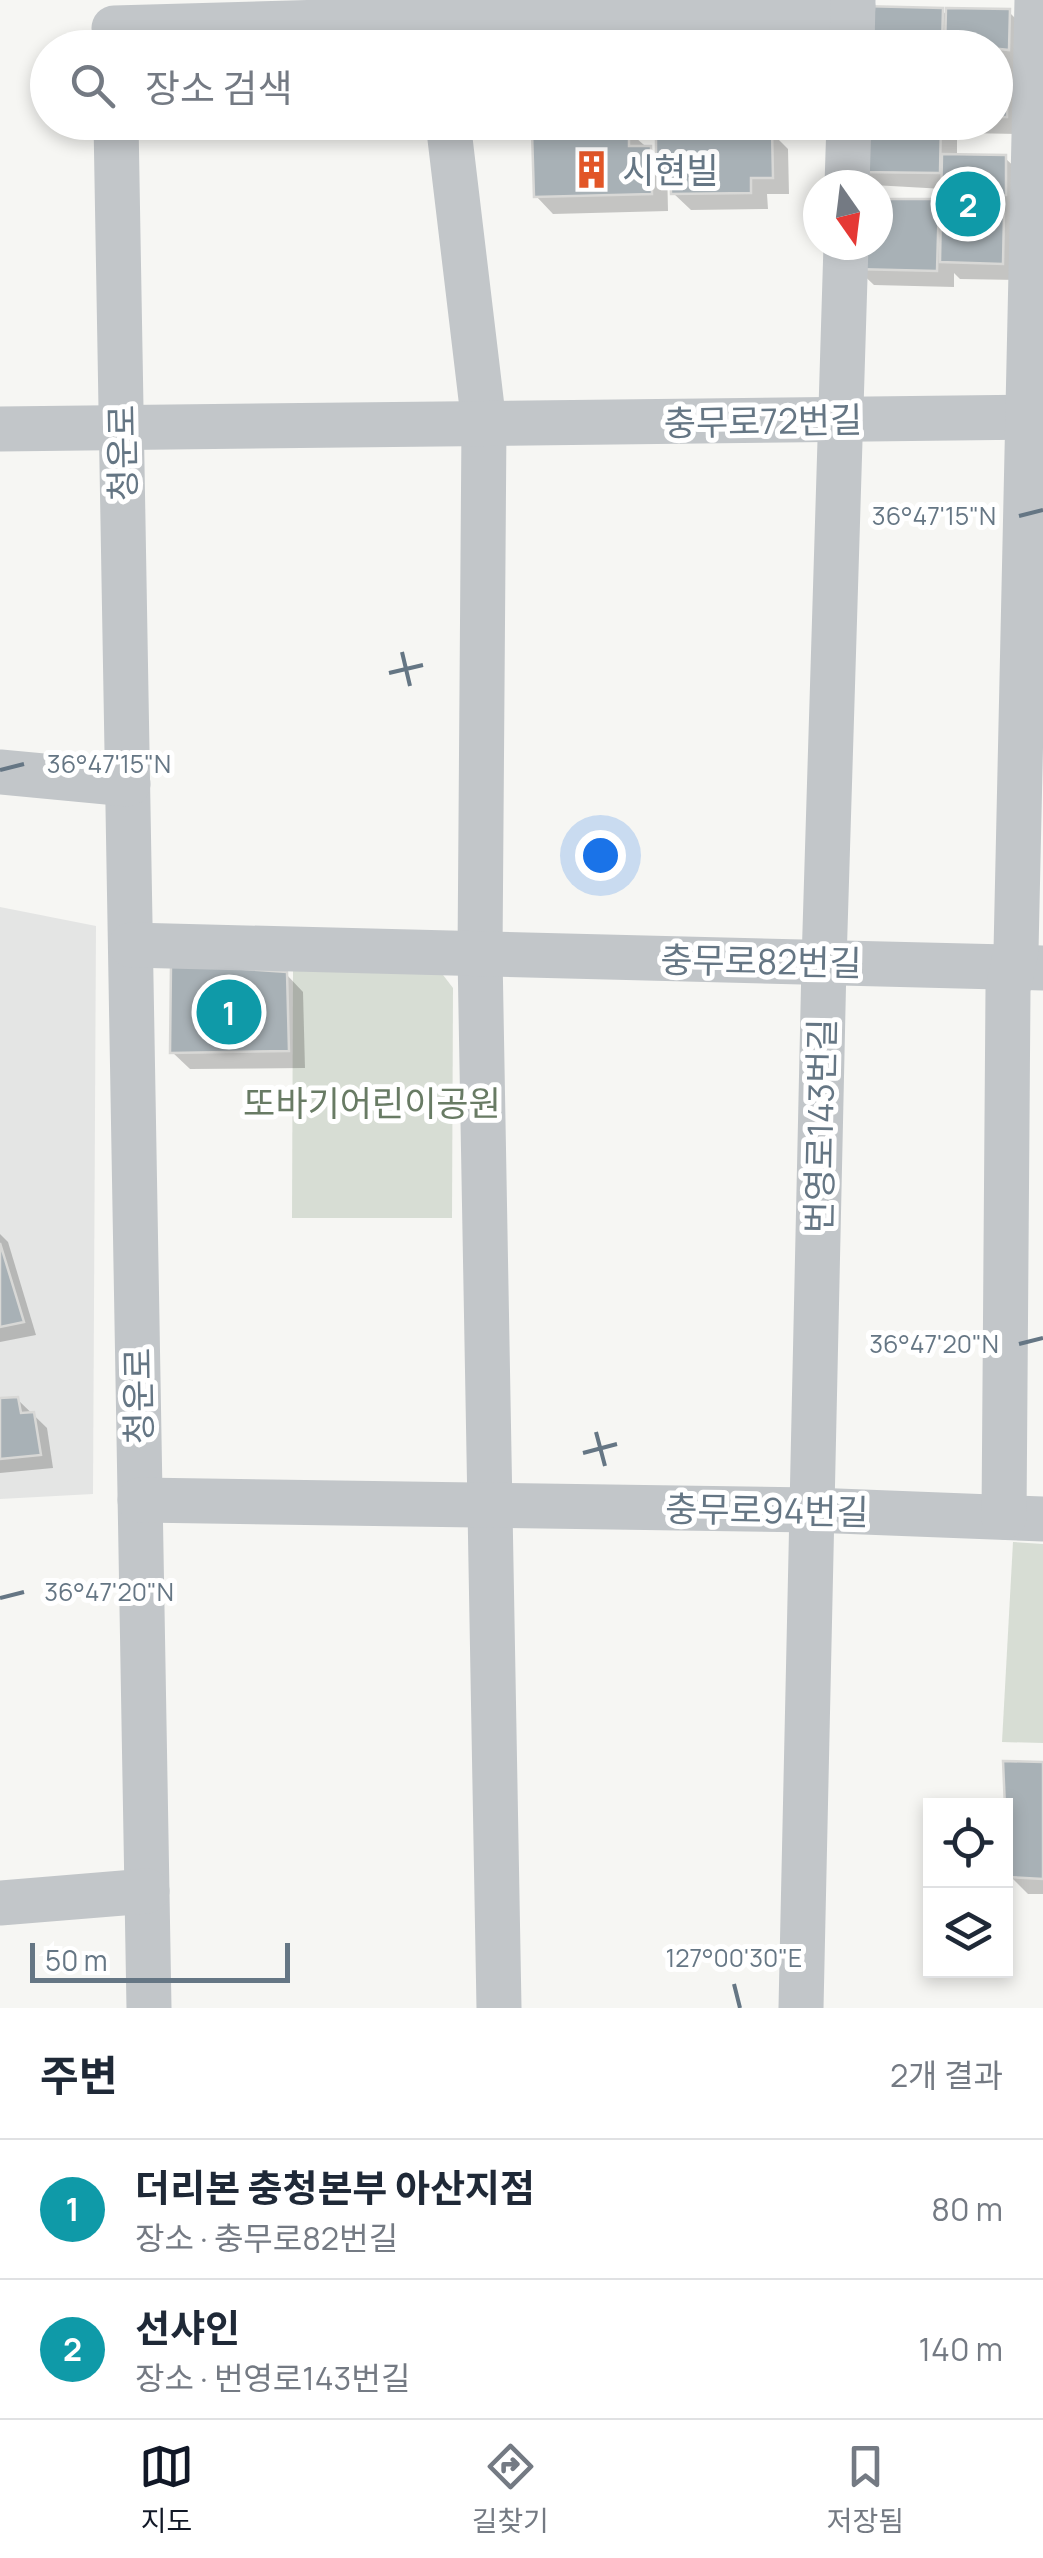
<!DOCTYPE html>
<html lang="ko">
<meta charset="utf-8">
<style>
:root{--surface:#fff;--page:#f6f6f7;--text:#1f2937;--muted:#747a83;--line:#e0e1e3;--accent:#111827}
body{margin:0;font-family:Manrope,"Noto Sans KR",sans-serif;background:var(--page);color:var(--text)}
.controls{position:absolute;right:30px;bottom:30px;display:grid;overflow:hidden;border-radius:0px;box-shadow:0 5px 15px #0003}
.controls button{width:90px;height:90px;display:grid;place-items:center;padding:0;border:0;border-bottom:2px solid var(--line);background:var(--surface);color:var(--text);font:50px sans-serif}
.compass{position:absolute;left:803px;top:170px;width:90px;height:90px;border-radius:50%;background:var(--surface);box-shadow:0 5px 15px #0003;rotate:166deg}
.scale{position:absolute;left:30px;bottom:25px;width:260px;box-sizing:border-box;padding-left:10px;border:5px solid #657684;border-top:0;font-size:28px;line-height:35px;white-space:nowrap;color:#657684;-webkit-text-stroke:8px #fff;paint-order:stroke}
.you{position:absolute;left:600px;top:855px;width:35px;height:35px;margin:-25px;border:8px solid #fff;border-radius:50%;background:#1a73e8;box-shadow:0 0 0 15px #1a73e833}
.badge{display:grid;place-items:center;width:65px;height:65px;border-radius:50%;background:var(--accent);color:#fff;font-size:32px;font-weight:700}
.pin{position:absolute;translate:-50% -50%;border:5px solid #fff;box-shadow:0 2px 10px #0006}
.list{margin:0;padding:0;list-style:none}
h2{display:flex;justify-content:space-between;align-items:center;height:130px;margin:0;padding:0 40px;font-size:42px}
h2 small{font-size:32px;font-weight:400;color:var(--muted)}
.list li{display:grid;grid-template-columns:65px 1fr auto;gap:30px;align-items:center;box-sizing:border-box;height:140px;padding:0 40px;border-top:2px solid var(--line)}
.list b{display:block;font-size:38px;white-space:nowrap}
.list p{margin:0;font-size:32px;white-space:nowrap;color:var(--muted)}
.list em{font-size:32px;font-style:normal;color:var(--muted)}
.icon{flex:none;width:55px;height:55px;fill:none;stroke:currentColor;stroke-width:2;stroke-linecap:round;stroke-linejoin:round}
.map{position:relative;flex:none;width:1043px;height:2008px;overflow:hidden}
.search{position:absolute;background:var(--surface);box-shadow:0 5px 15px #0003;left:30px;right:30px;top:30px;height:110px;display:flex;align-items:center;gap:25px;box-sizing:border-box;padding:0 35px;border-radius:55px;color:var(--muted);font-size:38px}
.sheet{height:410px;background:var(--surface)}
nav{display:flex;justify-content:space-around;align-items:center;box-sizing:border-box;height:140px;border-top:2px solid var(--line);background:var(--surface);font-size:28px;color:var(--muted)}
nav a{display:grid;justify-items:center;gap:5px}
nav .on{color:var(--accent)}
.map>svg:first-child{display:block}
</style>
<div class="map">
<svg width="1043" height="2008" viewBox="0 0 1043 2008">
<rect width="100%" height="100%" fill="#f6f6f3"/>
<polygon fill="#e4e5e4" points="0,907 96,926 93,1494 0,1499"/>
<g fill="#d7ddd4">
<polygon points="293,970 440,971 453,988 452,1218 292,1218"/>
<polygon points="1013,1542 1043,1544 1043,1743 1002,1742"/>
</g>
<g fill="#0003">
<polygon points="942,10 948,17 1009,12 1026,29 1023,134 963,133 957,127 957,157 1005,158 1023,175 1020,280 960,279 954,273 954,287 874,285 856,268 878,245 878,201 938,202 943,208 944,189 873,185 859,171 860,122 996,122 996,48 862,48"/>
<polygon points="673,122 763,122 675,125"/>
<polygon points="628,131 659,158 771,132 788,149 789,194 767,194 768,209 691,210 673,193 673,170 667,165 668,211 553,214 536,196"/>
<polygon points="286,974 303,992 305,1068 190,1069 172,1052"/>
<polygon points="0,1234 8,1242 36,1335 0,1342"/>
<polygon points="17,1399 47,1428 53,1468 0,1473 0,1400"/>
<polygon points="1043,1764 1043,1894 1028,1894 1010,1876"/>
</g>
<g fill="#a8b1b6" stroke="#d8d8d6" stroke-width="2.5">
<polygon points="860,6 943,8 942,48 859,48"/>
<polygon points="946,8 1010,9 1009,50 999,49 999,67 1008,67 1007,117 996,117 996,48 945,48"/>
<polygon points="751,40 751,48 654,48 654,42"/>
<polygon points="638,44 638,48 528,48 528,46"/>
<polygon points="858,122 941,122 940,173 857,172"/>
<polygon points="629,129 629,146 651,146 652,194 534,197 532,132"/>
<polygon points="772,129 773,178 751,178 751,193 671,194 670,157 656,158 656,131"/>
<polygon points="942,154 1006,155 1006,195 995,195 995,212 1004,213 1003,264 940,262"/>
<polygon points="878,199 939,199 937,271 854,269 854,245 878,245"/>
<polygon points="171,964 287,972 289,1051 170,1053"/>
<polygon points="0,1243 24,1322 0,1327"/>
<polygon points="18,1397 21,1413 34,1412 41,1455 0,1459 0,1398"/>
<polygon points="1003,1761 1043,1762 1043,1879 1008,1877"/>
</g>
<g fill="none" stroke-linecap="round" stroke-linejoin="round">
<g stroke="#c2c6c9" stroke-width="45">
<polyline points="114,28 853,7"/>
<polyline points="852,48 853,0"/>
<polyline points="116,122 149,2008"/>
<polyline points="448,122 484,424 480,955 499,2008"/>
<polyline points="847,185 849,122"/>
<polyline points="0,429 1043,417"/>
<polyline points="0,772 128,784"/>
<polyline points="131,945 1043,968"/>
<polyline points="140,1500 812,1510 1043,1519"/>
<polyline points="1004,1517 1008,989 1016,951 1037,0"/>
<polyline points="0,1903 147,1891"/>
<polyline points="801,2008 824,963 846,245"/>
</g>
</g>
<path fill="none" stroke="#657684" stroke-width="4" d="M1019,516L1043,510M402,652L410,686M389,673L423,665M0,770L24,764M1019,1344L1043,1338M596,1432L605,1466M583,1453L617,1444M0,1598L24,1592M734,1984L740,2008"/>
<defs>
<symbol id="building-bare" viewBox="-9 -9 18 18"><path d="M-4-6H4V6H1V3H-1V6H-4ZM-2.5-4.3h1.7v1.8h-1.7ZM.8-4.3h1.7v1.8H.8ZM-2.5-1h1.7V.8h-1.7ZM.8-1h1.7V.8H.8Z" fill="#e25627" stroke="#fff" stroke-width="2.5" paint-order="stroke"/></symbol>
</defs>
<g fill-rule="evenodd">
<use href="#building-bare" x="564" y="142" width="55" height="55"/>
</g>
<g text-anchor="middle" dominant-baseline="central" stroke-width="10" stroke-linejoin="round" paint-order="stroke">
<g font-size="35" fill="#657684" stroke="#fff" text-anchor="start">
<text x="622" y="170">시현빌</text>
</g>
<g font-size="35" fill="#657684" stroke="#fff">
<text transform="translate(763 421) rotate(-1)">충무로72번길</text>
<text transform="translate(122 453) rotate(-91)">청운로</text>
<text transform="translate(761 961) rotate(1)">충무로82번길</text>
<text transform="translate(820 1126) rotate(-89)">번영로143번길</text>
<text transform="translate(138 1396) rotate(-91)">청운로</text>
<text transform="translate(767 1510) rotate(1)">충무로94번길</text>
</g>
<g font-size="35" fill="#687b64" stroke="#fff">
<text x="372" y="1103">또바기어린이공원</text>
</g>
</g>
<g font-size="25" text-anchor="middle" fill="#657684" stroke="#fff" stroke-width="10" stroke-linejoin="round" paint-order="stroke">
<text x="934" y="525">36°47'15"N</text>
<text x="109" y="773">36°47'15"N</text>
<text x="934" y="1353">36°47'20"N</text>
<text x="109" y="1601">36°47'20"N</text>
<text x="734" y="1967">127°00'30"E</text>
</g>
</svg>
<div class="controls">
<button><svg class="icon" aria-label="locate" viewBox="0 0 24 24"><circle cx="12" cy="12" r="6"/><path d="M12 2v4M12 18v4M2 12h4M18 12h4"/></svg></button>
<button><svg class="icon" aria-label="layers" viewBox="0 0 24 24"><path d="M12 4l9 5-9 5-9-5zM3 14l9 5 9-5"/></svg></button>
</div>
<svg class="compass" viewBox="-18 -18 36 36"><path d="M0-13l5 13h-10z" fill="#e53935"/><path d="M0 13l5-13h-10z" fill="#747a83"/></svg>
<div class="scale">50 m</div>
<div class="you"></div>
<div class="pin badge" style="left:229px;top:1012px;background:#0f9aa8">1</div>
<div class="pin badge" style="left:968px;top:204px;background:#0f9aa8">2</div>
<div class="search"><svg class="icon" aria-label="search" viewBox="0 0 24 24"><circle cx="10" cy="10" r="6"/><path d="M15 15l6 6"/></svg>장소 검색</div>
</div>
<section class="sheet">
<h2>주변<small>2개 결과</small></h2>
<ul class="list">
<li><span class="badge" style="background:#0f9aa8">1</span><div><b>더리본 충청본부 아산지점</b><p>장소 · 충무로82번길</p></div><em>80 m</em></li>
<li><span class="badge" style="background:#0f9aa8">2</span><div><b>선샤인</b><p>장소 · 번영로143번길</p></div><em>140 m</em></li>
</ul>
</section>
<nav>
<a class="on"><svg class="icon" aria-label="map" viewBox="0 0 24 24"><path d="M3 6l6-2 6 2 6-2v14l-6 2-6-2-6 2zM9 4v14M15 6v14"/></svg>지도</a>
<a><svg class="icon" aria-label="directions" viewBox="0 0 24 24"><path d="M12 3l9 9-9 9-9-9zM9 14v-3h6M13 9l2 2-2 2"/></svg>길찾기</a>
<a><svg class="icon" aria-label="saved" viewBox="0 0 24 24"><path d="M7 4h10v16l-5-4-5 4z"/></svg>저장됨</a>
</nav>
